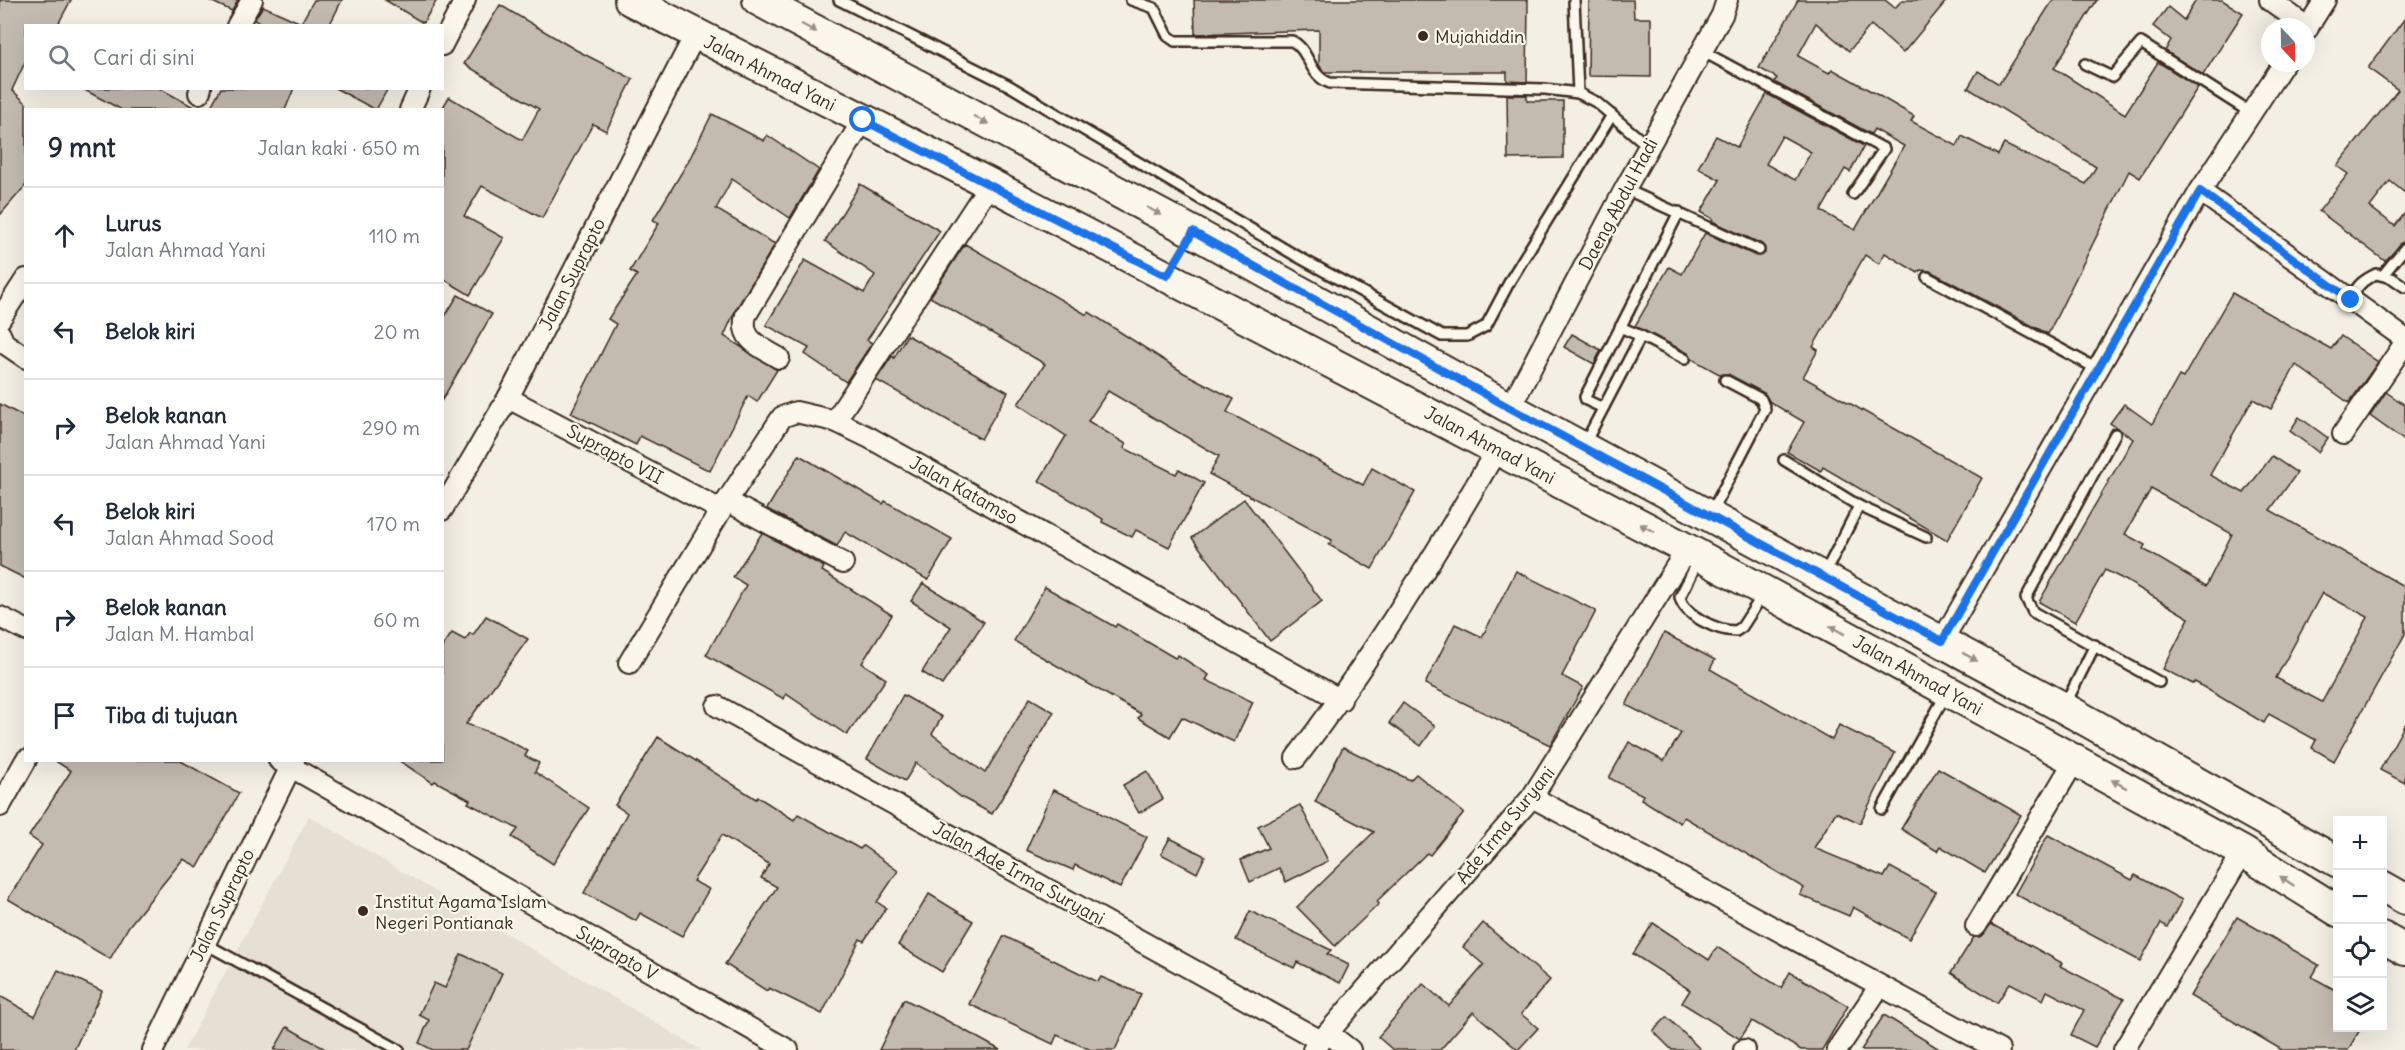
<!DOCTYPE html>
<html lang="id">
<meta charset="utf-8">
<style>
:root{--surface:#fff;--page:#f6f6f7;--text:#1f2937;--muted:#747a83;--line:#e0e1e3}
body{margin:0;font-family:Delius,sans-serif;background:var(--page);color:var(--text)}
.controls{position:absolute;right:18px;bottom:18px;display:grid;overflow:hidden;border-radius:0px;box-shadow:0 6px 24px #0002}
.controls button{width:54px;height:54px;display:grid;place-items:center;padding:0;border:0;border-bottom:2px solid var(--line);background:var(--surface);color:var(--text);font:30px sans-serif}
.compass{position:absolute;left:2261px;top:18px;width:54px;height:54px;border-radius:50%;background:var(--surface);box-shadow:0 6px 24px #0002;rotate:158deg}
.stop{position:absolute;width:18px;height:18px;margin:-14px;border:4px solid #1a73e8;border-radius:50%;background:#fff}
.stop.end{background:#1a73e8;border-color:#fff;box-shadow:0 2px 6px #0008}
.list{margin:0;padding:0;list-style:none}
h2{display:flex;justify-content:space-between;align-items:center;height:78px;margin:0;padding:0 24px;font-size:26px}
h2 small{font-size:20px;font-weight:400;color:var(--muted)}
.list li{display:grid;grid-template-columns:39px 1fr auto;gap:18px;align-items:center;box-sizing:border-box;height:96px;padding:0 24px;border-top:2px solid var(--line)}
.list b{display:block;font-size:22px;white-space:nowrap}
.list p{margin:0;font-size:20px;white-space:nowrap;color:var(--muted)}
.list em{font-size:20px;font-style:normal;color:var(--muted)}
.icon{flex:none;width:33px;height:33px;fill:none;stroke:currentColor;stroke-width:2;stroke-linecap:round;stroke-linejoin:round}
.map{position:relative;flex:none;width:2405px;height:1050px;overflow:hidden}
.search{position:absolute;background:var(--surface);box-shadow:0 6px 24px #0002;left:24px;top:24px;width:420px;height:66px;display:flex;align-items:center;gap:15px;box-sizing:border-box;padding:0 21px;border-radius:0px;color:var(--muted);font-size:22px}
.panel{position:absolute;background:var(--surface);box-shadow:0 6px 24px #0002;left:24px;top:108px;width:420px;height:654px;border-radius:0px}
.map>svg:first-child{display:block}
</style>
<div class="map">
<svg width="2405" height="1050" viewBox="0 0 2405 1050">
<rect width="100%" height="100%" fill="#f3efe4"/>
<filter id="ink" filterUnits="userSpaceOnUse"><feTurbulence type="fractalNoise" baseFrequency=".0167" numOctaves="2"/><feDisplacementMap in="SourceGraphic" scale="12" xChannelSelector="R" yChannelSelector="G"/><feConvolveMatrix kernelMatrix="1 2 1 2 8 2 1 2 1" color-interpolation-filters="sRGB"/></filter>
<g filter="url(#ink)">
<polygon fill="#e5dfd4" points="309,816 701,1050 184,1050"/>
<g fill="#c3bbb0" stroke="#3b2a1e" stroke-width="1.5" fill-rule="evenodd">
<polygon points="0,0 71,0 57,26 26,26 26,60 12,90 26,103 26,185 0,215"/>
<polygon points="208,0 238,0 232,11"/>
<polygon points="314,0 342,0 329,26 266,26 254,20 263,6 301,23"/>
<polygon points="385,0 437,0 423,23"/>
<polygon points="1194,0 1528,0 1527,82 1507,81 1507,72 1324,72 1319,65 1319,30 1195,34"/>
<polygon points="1589,0 1633,0 1634,18 1651,18 1651,77 1588,76"/>
<path d="M1798,0H1885L1895,8L1902,0H1947L1903,53L1871,25L1849,51L1816,23L1798,56L1829,73L1832,69L1864,87L1914,116L1911,121L1957,146L1962,136L1998,155L2004,144L2086,184L2096,167L1968,88L1978,71L1999,84L2053,0H2097L2054,68L2125,114L2158,62L2198,87L2140,178L2129,171L2048,334L1930,271L1920,270L1918,273L1885,253L1879,264L1865,255L1813,347L1818,350L1803,377L1982,478L1947,540L1823,467L1821,471L1787,452L1804,422L1770,402L1764,393L1728,374L1721,375L1692,359L1688,353L1635,326L1669,267L1682,274L1705,233L1756,256L1765,253L1762,244L1712,221L1713,219L1701,212L1720,180L1698,168L1716,136L1737,147L1767,94L1864,146L1850,172L1845,169L1821,211L1855,230L1904,146L1874,129L1871,134L1774,82L1777,78L1759,68ZM1782,136L1811,152L1795,180L1766,164Z"/>
<polygon points="2196,0 2222,0 2243,13 2203,75 2165,51 2171,40 2153,26 2168,7 2184,20"/>
<polygon points="500,5 576,50 633,79 606,131 593,124 542,218 482,186 464,216 504,238 470,295 442,278 442,109 449,97 522,140 539,109 464,64"/>
<polygon points="2405,18 2405,193 2390,181 2370,207 2395,226 2405,213 2405,241 2385,261 2319,211 2348,174 2337,166 2398,90 2368,68"/>
<polygon points="81,88 159,88 199,110 122,110"/>
<polygon points="221,88 294,88 285,110 209,110"/>
<polygon points="335,88 388,88 376,110"/>
<polygon points="1507,95 1527,95 1527,101 1563,101 1563,158 1508,159"/>
<polygon points="712,114 764,141 767,135 819,170 790,218 732,179 716,209 775,244 736,309 724,336 777,370 757,402 748,396 710,471 640,436 636,445 571,413 616,324 608,319 637,275 630,271 659,223 653,220 688,162"/>
<polygon points="860,184 940,231 867,340 872,343 846,382 805,354 809,348 766,325 805,260 864,293 875,275 825,241"/>
<polygon points="965,244 1087,315 1089,312 1184,373 1234,399 1227,412 1363,485 1372,468 1415,492 1372,569 1329,545 1332,540 1209,474 1219,456 1108,391 1088,421 1126,444 1124,448 1176,474 1179,469 1204,483 1169,547 1136,530 1132,537 1102,522 1103,519 1039,481 1066,436 1018,404 1045,364 930,297"/>
<path d="M2232,293L2331,349L2341,336L2378,362L2349,403L2296,365L2271,409L2253,399L2210,475L2244,493L2272,456L2297,473L2270,510L2405,587V634L2334,761L2312,748L2316,740L2269,714L2264,723L2195,682L2193,684L2163,669L2189,618L2125,580L2105,570L2075,622L2039,602L2133,439L2110,423L2124,404L2152,424L2179,376L2183,378ZM2151,489L2232,534L2206,586L2143,549L2145,545L2125,534ZM2322,593L2368,617L2322,702L2276,678Z"/>
<polygon points="458,295 492,314 442,400 442,321"/>
<polygon points="1572,334 1601,350 1594,364 1564,347"/>
<polygon points="907,335 1008,392 981,439 876,380 892,356 894,358"/>
<polygon points="2386,392 2405,405 2405,441 2370,416"/>
<polygon points="0,404 26,418 26,579 0,566"/>
<polygon points="2299,417 2328,438 2318,452 2290,431"/>
<polygon points="799,455 883,504 885,501 952,539 928,580 845,532 837,546 767,509"/>
<polygon points="1244,499 1322,601 1270,641 1192,538"/>
<polygon points="762,533 824,567 822,571 892,615 862,663 886,679 847,735 786,694 784,699 706,655 746,585 733,577"/>
<polygon points="1516,571 1596,611 1562,676 1583,687 1550,745 1425,684 1455,624 1482,637"/>
<polygon points="923,583 984,622 942,685 922,672 951,627 911,601"/>
<polygon points="1045,587 1115,627 1117,624 1175,658 1178,655 1209,675 1206,680 1253,702 1234,742 1182,717 1170,737 1138,718 1141,714 1014,641"/>
<polygon points="486,616 528,639 466,724 500,736 528,751 525,756 539,763 535,772 589,808 553,864 512,837 518,829 468,803 470,800 435,781 433,783 398,760 442,760 442,647 452,633 465,640 470,633 473,635"/>
<polygon points="1664,633 1715,660 1710,669 1832,740 1839,725 1895,753 1860,823 1836,812 1814,848 1884,877 1890,867 1936,892 1909,939 1853,907 1849,916 1800,895 1804,888 1684,817 1680,823 1641,799 1643,795 1609,778 1629,742 1664,761 1681,733 1626,705"/>
<polygon points="903,695 942,717 932,734 985,773 1030,698 1054,712 992,814 961,797 916,763 905,781 867,759"/>
<polygon points="1403,703 1435,726 1421,746 1389,723"/>
<polygon points="2405,724 2405,783 2380,770"/>
<polygon points="658,737 756,799 758,797 794,820 798,814 860,849 863,846 898,871 877,902 886,908 864,941 860,939 822,1014 769,988 767,991 725,964 777,887 761,878 769,864 722,835 693,881 709,889 682,936 640,913 636,921 584,893 627,813 615,805"/>
<polygon points="1343,747 1410,780 1416,774 1464,813 1430,855 1427,853 1377,901 1379,904 1335,946 1297,907 1374,832 1315,802"/>
<polygon points="54,760 179,760 239,793 198,867 183,859 129,926 110,959 8,899 42,845 29,836 71,771"/>
<polygon points="1938,768 2021,815 1985,873 1940,846 1937,851 1901,829"/>
<polygon points="1147,771 1163,799 1139,813 1123,785"/>
<polygon points="1053,790 1099,810 1098,812 1147,837 1120,888 1075,865 1073,870 1026,850"/>
<polygon points="1300,805 1328,861 1286,882 1279,868 1250,882 1241,860 1269,848 1258,826"/>
<polygon points="2048,835 2132,880 2135,875 2182,900 2167,927 2161,923 2140,961 2015,894"/>
<polygon points="1170,838 1205,856 1197,873 1161,854"/>
<polygon points="929,894 973,921 942,972 898,945"/>
<polygon points="1250,911 1331,950 1327,954 1349,965 1340,983 1297,962 1294,968 1236,940"/>
<polygon points="2237,917 2319,965 2312,977 2337,991 2337,1028 2361,1028 2348,1050 2282,1050 2190,996"/>
<polygon points="1483,923 1550,980 1521,1014 1538,1028 1518,1050 1473,1012 1440,1050 1393,1050 1378,1037 1423,984 1449,1006 1484,965 1463,947"/>
<polygon points="1653,923 1709,960 1717,947 1781,988 1790,972 1848,1006 1822,1050 1801,1050 1752,1021 1740,1039 1682,1003 1690,990 1633,954"/>
<polygon points="1991,924 2062,963 2060,966 2124,999 2095,1047 2071,1035 2084,1010 2047,991 2043,1000 2010,983 1997,1003 1951,973 1974,937 1982,936"/>
<polygon points="1004,936 1098,982 1101,977 1141,994 1115,1050 1091,1050 1057,1035 1053,1044 969,1004"/>
<polygon points="461,954 502,973 466,1050 433,1050 419,1043 429,1020 419,1015 434,983 445,988"/>
<polygon points="58,970 102,991 74,1050 0,1050 0,996 35,1016"/>
<polygon points="904,999 942,1018 1000,1050 879,1050"/>
<polygon points="1884,1015 1941,1050 1861,1050"/>
<polygon points="1667,1017 1701,1050 1672,1050 1653,1031"/>
<polygon points="287,1027 327,1050 274,1050"/>
</g>
<g fill="none" stroke-linecap="round" stroke-linejoin="round">
<defs>
<g id="lane">
<polyline points="839,0 1008,85 1293,254 1442,336 1467,336 1486,326 1511,279 1612,115"/>
<path d="M1131,0L1154,8L1168,36L1175,41H1292C1310,50 1308,75 1330,83L1545,89L1578,93L1596,102L1648,146"/>
<polyline points="1574,0 1578,93"/>
<polyline points="1702,51 1884,149 1853,194"/>
<polyline points="2085,64 2112,77 2141,43 2251,113"/>
<polyline points="1625,189 1759,250"/>
<polyline points="2383,275 2405,248"/>
<polyline points="1927,277 2099,370"/>
<path d="M2351,300C2356,286 2363,280 2376,274L2392,278L2405,287"/>
<polyline points="1620,327 1641,336"/>
<polyline points="1603,408 1586,400 1585,397 1679,212"/>
<polyline points="2115,434 2026,598 2033,612 2159,682"/>
<polyline points="1584,445 1641,336 1685,359"/>
<polyline points="1784,460 1859,506 1824,575"/>
<polyline points="1859,506 1926,537"/>
<polyline points="1711,513 1765,409 1761,399 1725,380"/>
<path d="M1699,559L1680,597C1684,616 1718,631 1736,631L1742,627L1762,596"/>
<polyline points="2065,705 2095,645"/>
<polyline points="1882,809 1945,696"/>
<polyline points="204,943 399,1050"/>
</g>
<g id="street">
<polyline points="2270,0 2308,28"/>
<polyline points="237,26 252,0"/>
<polyline points="2306,30 2325,0"/>
<polyline points="442,45 465,0"/>
<polyline points="199,93 201,88"/>
<polyline points="410,110 420,88"/>
<polyline points="990,184 835,421 870,438 1341,700"/>
<polyline points="2200,191 2405,339"/>
<polyline points="0,319 26,279"/>
<polyline points="0,334 4,343 26,358"/>
<path d="M779,358C761,347 739,340 746,315L863,120"/>
<polyline points="508,398 721,510"/>
<polyline points="1510,408 1625,189 1722,15 1727,0"/>
<polyline points="2343,434 2405,343"/>
<polyline points="727,501 843,563"/>
<polyline points="442,510 508,398 695,35"/>
<polyline points="0,617 26,630"/>
<polyline points="1942,641 2200,191 2284,63"/>
<polyline points="629,663 721,510 782,417 796,412 835,421"/>
<polyline points="717,706 1321,1041"/>
<path d="M1296,758C1371,660 1436,555 1497,449"/>
<polyline points="279,760 788,1050"/>
<polyline points="1532,797 1999,1050"/>
<polyline points="0,806 26,760"/>
<polyline points="1976,926 2075,760"/>
<polyline points="1328,1033 1350,1050"/>
<polyline points="153,1050 294,760"/>
<polyline points="1313,1050 1532,797 1687,549"/>
<polyline points="1744,1050 1745,1050"/>
<polyline points="1837,1050 1879,987"/>
<polyline points="2124,1050 2243,852"/>
</g>
<g id="primary">
<polyline points="630,0 990,184 1687,549 2243,852 2338,911"/>
<polyline points="758,0 1193,232 1510,408 2064,708 2338,862"/>
<polyline points="2382,886 2405,899"/>
<polyline points="2382,937 2405,950"/>
</g>
</defs>
<use href="#lane" stroke="#3b2a1e" stroke-width="14"/>
<use href="#street" stroke="#3b2a1e" stroke-width="24"/>
<use href="#primary" stroke="#3b2a1e" stroke-width="34"/>
<use href="#lane" stroke="#fbf7ec" stroke-width="9"/>
<use href="#street" stroke="#fbf7ec" stroke-width="20"/>
<use href="#primary" stroke="#fbf7ec" stroke-width="30"/>
</g>
<defs><path id="oneway-solid" d="M-6-.8H1V-3.2L6.5 0L1 3.2V.8H-6Z" transform="scale(1.5)"/></defs>
<g fill="#9b9085">
<use href="#oneway-solid" transform="translate(809 28) rotate(28)"/>
<use href="#oneway-solid" transform="translate(981 120) rotate(28)"/>
<use href="#oneway-solid" transform="translate(1154 211) rotate(28)"/>
<use href="#oneway-solid" transform="translate(1647 528) rotate(-152)"/>
<use href="#oneway-solid" transform="translate(1837 630) rotate(-151)"/>
<use href="#oneway-solid" transform="translate(1970 657) rotate(29)"/>
<use href="#oneway-solid" transform="translate(2119 784) rotate(-151)"/>
<use href="#oneway-solid" transform="translate(2287 881) rotate(-146)"/>
</g>
</g>
<g fill="none" stroke-linecap="round" stroke-linejoin="round" filter="url(#ink)">
<polyline stroke="#1a73e8" stroke-width="8" points="863,120 1167,276 1193,232 1510,408 1942,641 2200,191 2351,300"/>
</g>
<g fill="#3b2a1e" stroke="#fbf7ec" stroke-width="2">
<circle cx="1423" cy="36" r="6"/>
<circle cx="363" cy="911" r="6"/>
</g>
<g text-anchor="middle" dominant-baseline="central" stroke-width="4.5" stroke-linejoin="round" paint-order="stroke">
<g font-size="18" fill="#3b2a1e" stroke="#fbf7ec" text-anchor="start">
<text x="1435" y="36">Mujahiddin</text>
<text x="375" y="901">Institut Agama Islam<tspan x="375" dy="21">Negeri Pontianak</tspan></text>
</g>
<g font-size="18" fill="#3b2a1e" stroke="#fbf7ec">
<text transform="translate(770 73) rotate(27)">Jalan Ahmad Yani</text>
<text transform="translate(1618 204) rotate(-62)">Daeng Abdul Hadi</text>
<text transform="translate(572 274) rotate(-63)">Jalan Suprapto</text>
<text transform="translate(1490 445) rotate(28)">Jalan Ahmad Yani</text>
<text transform="translate(615 454) rotate(28)">Suprapto VII</text>
<text transform="translate(964 490) rotate(29)">Jalan Katamso</text>
<text transform="translate(1918 675) rotate(29)">Jalan Ahmad Yani</text>
<text transform="translate(1505 825) rotate(-51)">Ade Irma Suryani</text>
<text transform="translate(1019 873) rotate(29)">Jalan Ade Irma Suryani</text>
<text transform="translate(222 905) rotate(-64)">Jalan Suprapto</text>
<text transform="translate(617 953) rotate(30)">Suprapto V</text>
</g>
</g>
</svg>
<div class="controls">
<button>+</button>
<button>−</button>
<button><svg class="icon" aria-label="locate" viewBox="0 0 24 24"><circle cx="12" cy="12" r="6"/><path d="M12 2v4M12 18v4M2 12h4M18 12h4"/></svg></button>
<button><svg class="icon" aria-label="layers" viewBox="0 0 24 24"><path d="M12 4l9 5-9 5-9-5zM3 14l9 5 9-5"/></svg></button>
</div>
<svg class="compass" viewBox="-18 -18 36 36"><path d="M0-13l5 13h-10z" fill="#e53935"/><path d="M0 13l5-13h-10z" fill="#747a83"/></svg>
<div class="stop" style="left:863px;top:120px"></div>
<div class="stop end" style="left:2351px;top:300px"></div>
<div class="search"><svg class="icon" aria-label="search" viewBox="0 0 24 24"><circle cx="10" cy="10" r="6"/><path d="M15 15l6 6"/></svg>Cari di sini</div>
<section class="panel">
<h2>9 mnt<small>Jalan kaki · 650 m</small></h2>
<ul class="list">
<li><svg class="icon" aria-label="ahead" viewBox="0 0 24 24"><path d="M12 20V5M6 11l6-6 6 6"/></svg><div><b>Lurus</b><p>Jalan Ahmad Yani</p></div><em>110 m</em></li>
<li><svg class="icon" aria-label="left" viewBox="0 0 24 24"><path d="M17 20v-9H6M10 6l-5 5 5 5"/></svg><div><b>Belok kiri</b></div><em>20 m</em></li>
<li><svg class="icon" aria-label="right" viewBox="0 0 24 24"><path d="M7 20v-9h11M14 6l5 5-5 5"/></svg><div><b>Belok kanan</b><p>Jalan Ahmad Yani</p></div><em>290 m</em></li>
<li><svg class="icon" aria-label="left" viewBox="0 0 24 24"><path d="M17 20v-9H6M10 6l-5 5 5 5"/></svg><div><b>Belok kiri</b><p>Jalan Ahmad Sood</p></div><em>170 m</em></li>
<li><svg class="icon" aria-label="right" viewBox="0 0 24 24"><path d="M7 20v-9h11M14 6l5 5-5 5"/></svg><div><b>Belok kanan</b><p>Jalan M. Hambal</p></div><em>60 m</em></li>
<li><svg class="icon" aria-label="arrive" viewBox="0 0 24 24"><path d="M6 21V4h12l-3 4 3 4H6"/></svg><div><b>Tiba di tujuan</b></div></li>
</ul>
</section>
</div>
